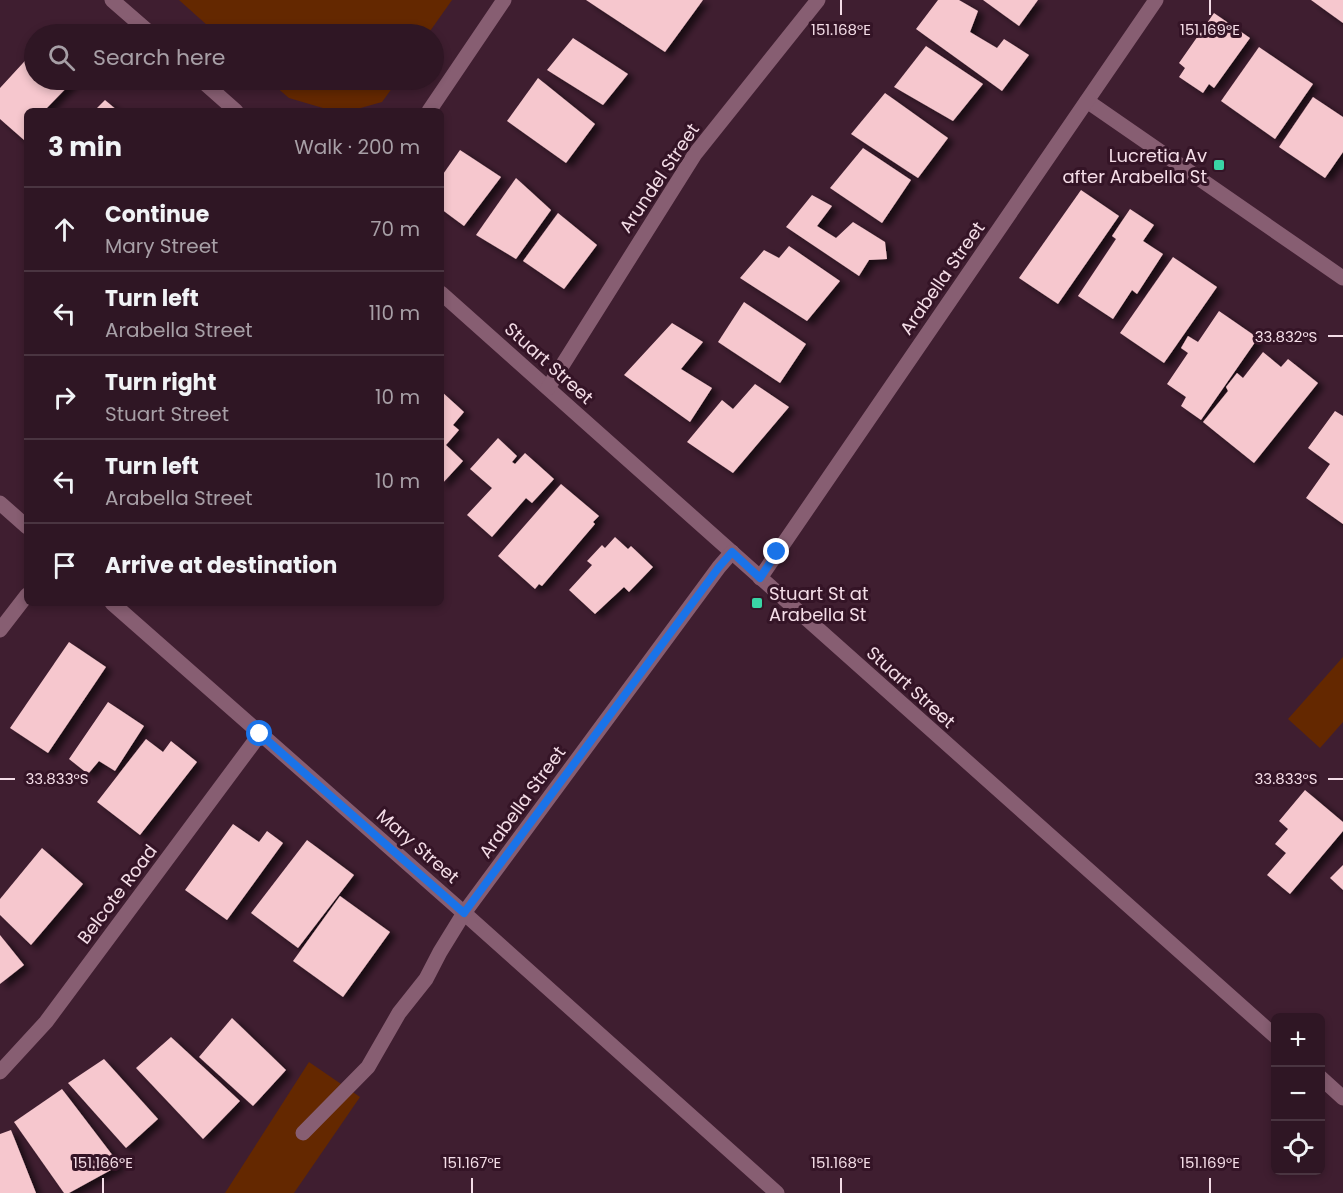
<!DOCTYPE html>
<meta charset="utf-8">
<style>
:root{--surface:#2f1624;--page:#371f2c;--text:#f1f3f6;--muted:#a79fa6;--line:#4a3541}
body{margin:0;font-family:Poppins,sans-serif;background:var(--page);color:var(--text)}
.controls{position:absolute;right:18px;bottom:18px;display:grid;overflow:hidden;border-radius:9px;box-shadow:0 3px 9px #0003}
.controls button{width:54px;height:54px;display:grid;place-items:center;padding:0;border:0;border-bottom:2px solid var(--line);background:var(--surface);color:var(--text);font:30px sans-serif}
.stop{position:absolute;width:18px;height:18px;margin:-14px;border:4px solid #1a73e8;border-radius:50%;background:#fff}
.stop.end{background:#1a73e8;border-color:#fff;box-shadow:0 2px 6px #0008}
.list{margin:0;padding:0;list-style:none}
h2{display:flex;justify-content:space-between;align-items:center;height:78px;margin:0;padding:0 24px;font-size:26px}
h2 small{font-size:20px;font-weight:400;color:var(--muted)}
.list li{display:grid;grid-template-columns:39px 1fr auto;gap:18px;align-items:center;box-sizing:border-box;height:84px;padding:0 24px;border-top:2px solid var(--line)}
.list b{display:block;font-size:22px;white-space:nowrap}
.list p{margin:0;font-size:20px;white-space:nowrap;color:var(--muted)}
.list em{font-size:20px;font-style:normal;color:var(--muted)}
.icon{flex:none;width:33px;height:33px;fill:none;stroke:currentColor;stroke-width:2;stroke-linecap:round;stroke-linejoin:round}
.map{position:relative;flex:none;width:1343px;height:1193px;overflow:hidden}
.search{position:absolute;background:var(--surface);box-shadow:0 3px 9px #0003;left:24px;top:24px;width:420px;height:66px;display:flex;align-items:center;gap:15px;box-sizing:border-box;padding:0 21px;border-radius:33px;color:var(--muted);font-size:22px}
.panel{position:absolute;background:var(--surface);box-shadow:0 3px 9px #0003;left:24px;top:108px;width:420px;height:498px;border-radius:9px}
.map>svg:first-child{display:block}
</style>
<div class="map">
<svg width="1343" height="1193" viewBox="0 0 1343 1193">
<defs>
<filter id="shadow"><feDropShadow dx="6" dy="4" stdDeviation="3" flood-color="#0009"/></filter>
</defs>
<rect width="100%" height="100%" fill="#3f1e30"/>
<g fill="#642800">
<polygon points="179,0 452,0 428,34 217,34"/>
<polygon points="268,80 398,80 382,102 350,111 333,111 289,98"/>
<polygon points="1343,657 1343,722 1320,748 1288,719"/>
<polygon points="309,1062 360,1097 294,1193 225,1193"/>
</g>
<g fill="#f6c7ce" filter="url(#shadow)">
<polygon points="586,0 703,0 665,52"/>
<polygon points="938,0 959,0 978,11 970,32 997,48 1004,39 1029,55 1002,91 916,29"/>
<polygon points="983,0 1038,0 1019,26"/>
<polygon points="1311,0 1343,0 1343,23"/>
<polygon points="1214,13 1250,38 1214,88 1209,84 1203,93 1179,77 1185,68 1179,63"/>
<polygon points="573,38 628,74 603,105 547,70"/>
<polygon points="926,46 983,84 953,121 894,87"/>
<polygon points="1259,47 1313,84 1275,139 1221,101"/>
<polygon points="34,51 34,80 74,80 44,111 27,111 27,137 24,140 0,119 0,88"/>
<polygon points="538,78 595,124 566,163 507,121"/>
<polygon points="885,93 948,138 918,178 851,134"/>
<polygon points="1313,97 1343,117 1343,152 1325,178 1279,147"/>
<polygon points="105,100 118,111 94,111"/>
<polygon points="863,148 911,180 882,223 830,188"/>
<polygon points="460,150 501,177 464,226 441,209 441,177"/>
<polygon points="516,178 551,210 516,259 476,235"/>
<polygon points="1081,190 1119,216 1058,304 1019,278"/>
<polygon points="812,195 832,206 817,226 836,238 853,222 885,242 887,259 869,260 859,276 786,227"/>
<polygon points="1130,209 1154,225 1143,241 1163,254 1137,294 1132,290 1113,319 1078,296 1116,239 1112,236"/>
<polygon points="558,213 597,245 564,289 523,261"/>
<polygon points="789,246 840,281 807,321 740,278 764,250 779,258"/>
<polygon points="1173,257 1217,287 1164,363 1120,333"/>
<polygon points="744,302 806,344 780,383 718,342"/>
<polygon points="1219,311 1258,338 1201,420 1181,406 1186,397 1167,384 1188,353 1181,348 1188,336 1198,342"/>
<polygon points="672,323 703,342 681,369 712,388 690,422 624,375"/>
<polygon points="1263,352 1281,367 1288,359 1318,383 1254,463 1203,422 1228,391 1226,387 1237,373 1243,378"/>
<polygon points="755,384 789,407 733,473 687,442 722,400 733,409"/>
<polygon points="441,391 464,412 453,425 459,430 446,445 463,461 441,485"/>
<polygon points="1335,411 1343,416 1343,524 1306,498 1330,464 1308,448"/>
<polygon points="498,438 517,456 512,462 515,464 525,453 554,479 532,503 526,498 492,537 467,515 492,488 470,469"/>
<polygon points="561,484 599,516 593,522 595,524 542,586 539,584 535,589 498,556"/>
<polygon points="615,537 628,549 631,546 653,567 629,592 624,587 595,614 569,590 592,565 587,561 602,545 605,548"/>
<polygon points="69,642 106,667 48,753 10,728"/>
<polygon points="108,702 144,726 115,771 99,761 88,774 69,759"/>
<polygon points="146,739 163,752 171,741 197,762 140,835 97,802"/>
<polygon points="1305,790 1343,822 1343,831 1290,894 1267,875 1286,853 1275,844 1288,829 1279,821"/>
<polygon points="233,824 259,842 267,831 283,843 227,920 185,890"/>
<polygon points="307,840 354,875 298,948 251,913"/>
<polygon points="42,848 83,884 31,945 0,915 0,899"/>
<polygon points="1343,865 1343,890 1330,878"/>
<polygon points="340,896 390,932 343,997 293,961"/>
<polygon points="0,935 24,965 0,984"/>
<polygon points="232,1018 286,1070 253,1106 199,1057"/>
<polygon points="171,1037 240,1101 203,1139 136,1068"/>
<polygon points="104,1059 158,1119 126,1148 68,1083"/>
<polygon points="62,1089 120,1165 69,1193 64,1193 14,1122"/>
<polygon points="11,1130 36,1193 0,1193 0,1134"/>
</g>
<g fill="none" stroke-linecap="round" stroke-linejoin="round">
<g stroke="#875e72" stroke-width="15">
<polyline points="112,0 151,34"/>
<polyline points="201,80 236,111"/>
<polyline points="1087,101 1343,278"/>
<polyline points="429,111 504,0"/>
<polyline points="441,293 1276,1037"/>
<polyline points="548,388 695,154 818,0"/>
<polyline points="0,503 27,527"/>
<polyline points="760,578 1156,0"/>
<polyline points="112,603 464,913 777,1193"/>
<polyline points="0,630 27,595"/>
<polyline points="0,1072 46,1022 260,734"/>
<polyline points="1320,1077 1343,1098"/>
<polyline points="303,1133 368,1067 399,1013 426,979 440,952 464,913 719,567 732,552"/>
</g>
</g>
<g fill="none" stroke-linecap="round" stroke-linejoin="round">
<polyline stroke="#1a73e8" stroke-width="8" points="260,734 464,913 719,567 732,552 760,578 777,552"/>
</g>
<path fill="none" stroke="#f4dde7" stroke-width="2" d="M841,0V15M1210,0V15M1328,336H1343M0,779H15M1328,779H1343M103,1178V1193M472,1178V1193M841,1178V1193M1210,1178V1193"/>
<g fill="#39d4a5" stroke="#341426" stroke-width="2">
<rect x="1213" y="159" width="12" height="12" rx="3"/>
<rect x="751" y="597" width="12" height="12" rx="3"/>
</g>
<g text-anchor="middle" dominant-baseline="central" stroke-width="6" stroke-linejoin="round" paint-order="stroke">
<g font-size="18" fill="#f4dde7" stroke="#341426" text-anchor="end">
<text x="1207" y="155">Lucretia Av<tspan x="1207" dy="21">after Arabella St</tspan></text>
<text x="769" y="593" text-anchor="start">Stuart St at<tspan x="769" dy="21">Arabella St</tspan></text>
</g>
<g font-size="18" fill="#f4dde7" stroke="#341426">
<text transform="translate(659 178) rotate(-56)">Arundel Street</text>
<text transform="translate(942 278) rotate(-55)">Arabella Street</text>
<text transform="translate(549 363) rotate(42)">Stuart Street</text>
<text transform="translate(911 687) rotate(42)">Stuart Street</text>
<text transform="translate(522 802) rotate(-54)">Arabella Street</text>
<text transform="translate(418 846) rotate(41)">Mary Street</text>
<text transform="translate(117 894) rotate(-53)">Belcote Road</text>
</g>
</g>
<g font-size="15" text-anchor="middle" fill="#f4dde7" stroke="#341426" stroke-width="6" stroke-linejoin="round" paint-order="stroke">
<text x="841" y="35">151.168°E</text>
<text x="1210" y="35">151.169°E</text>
<text x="1286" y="342">33.832°S</text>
<text x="57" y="784">33.833°S</text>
<text x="1286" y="784">33.833°S</text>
<text x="103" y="1168">151.166°E</text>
<text x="472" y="1168">151.167°E</text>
<text x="841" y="1168">151.168°E</text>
<text x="1210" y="1168">151.169°E</text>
</g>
</svg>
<div class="controls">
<button>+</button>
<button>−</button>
<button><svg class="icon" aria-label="locate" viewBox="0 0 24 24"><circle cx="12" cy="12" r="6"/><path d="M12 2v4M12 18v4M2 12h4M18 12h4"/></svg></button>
</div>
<div class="stop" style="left:260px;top:734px"></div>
<div class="stop end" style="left:777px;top:552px"></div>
<div class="search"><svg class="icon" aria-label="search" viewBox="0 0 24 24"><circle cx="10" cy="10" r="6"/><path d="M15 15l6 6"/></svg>Search here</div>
<section class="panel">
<h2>3 min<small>Walk · 200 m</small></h2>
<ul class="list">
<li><svg class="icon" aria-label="ahead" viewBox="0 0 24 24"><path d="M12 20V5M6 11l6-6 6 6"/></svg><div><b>Continue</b><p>Mary Street</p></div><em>70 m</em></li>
<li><svg class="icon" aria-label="left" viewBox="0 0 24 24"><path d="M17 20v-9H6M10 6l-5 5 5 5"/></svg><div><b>Turn left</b><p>Arabella Street</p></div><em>110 m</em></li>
<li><svg class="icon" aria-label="right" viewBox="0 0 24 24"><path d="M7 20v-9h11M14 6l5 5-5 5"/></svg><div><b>Turn right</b><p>Stuart Street</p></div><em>10 m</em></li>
<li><svg class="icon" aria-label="left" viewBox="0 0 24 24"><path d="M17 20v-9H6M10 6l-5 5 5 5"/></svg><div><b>Turn left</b><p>Arabella Street</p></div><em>10 m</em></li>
<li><svg class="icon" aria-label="arrive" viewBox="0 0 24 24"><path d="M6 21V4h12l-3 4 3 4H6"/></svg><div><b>Arrive at destination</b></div></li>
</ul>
</section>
</div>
